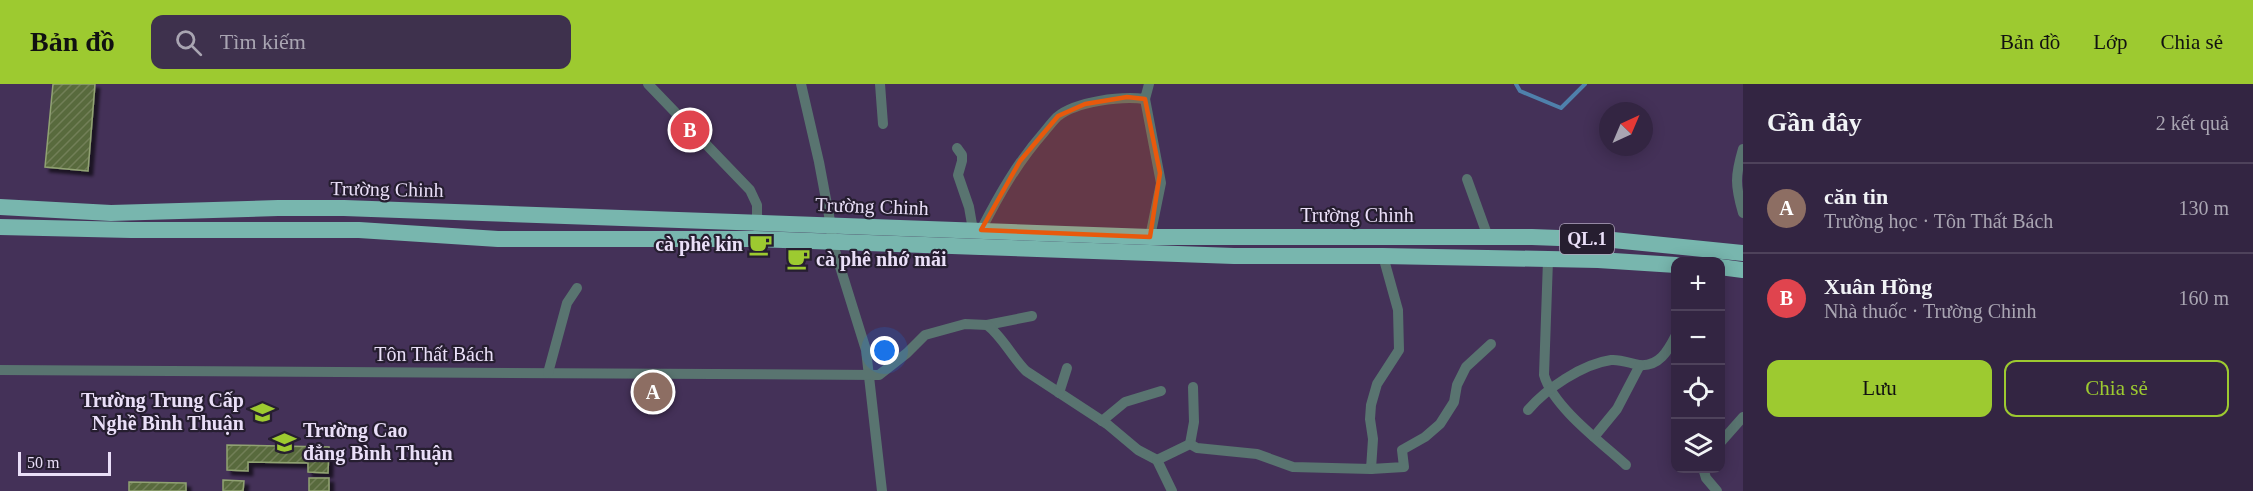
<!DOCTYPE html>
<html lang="vi">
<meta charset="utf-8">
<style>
:root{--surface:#332542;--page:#3e314d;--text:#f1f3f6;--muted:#a9a5b2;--line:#4e425b;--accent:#9dca30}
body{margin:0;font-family:Georgia,serif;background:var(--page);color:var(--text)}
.controls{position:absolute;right:18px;bottom:18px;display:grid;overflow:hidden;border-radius:12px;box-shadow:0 3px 15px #0003}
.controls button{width:54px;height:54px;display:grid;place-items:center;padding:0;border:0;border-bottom:2px solid var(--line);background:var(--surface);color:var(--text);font:30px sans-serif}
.compass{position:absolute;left:1599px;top:18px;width:54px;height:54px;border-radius:50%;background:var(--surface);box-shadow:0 3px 15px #0003;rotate:44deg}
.scale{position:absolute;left:18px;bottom:15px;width:93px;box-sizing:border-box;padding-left:6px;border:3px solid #eadff8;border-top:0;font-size:16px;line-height:21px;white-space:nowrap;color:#eadff8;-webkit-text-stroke:4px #261e30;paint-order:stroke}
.you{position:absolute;left:885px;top:267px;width:21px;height:21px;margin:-15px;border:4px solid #fff;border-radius:50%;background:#1a73e8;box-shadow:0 0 0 9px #1a73e833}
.badge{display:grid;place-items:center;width:39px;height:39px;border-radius:50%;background:var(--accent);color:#fff;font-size:20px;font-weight:700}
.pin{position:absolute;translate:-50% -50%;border:3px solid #fff;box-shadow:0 2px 6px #0006}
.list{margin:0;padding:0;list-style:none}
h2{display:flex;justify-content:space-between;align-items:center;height:78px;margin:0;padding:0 24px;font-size:26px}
h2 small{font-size:20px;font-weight:400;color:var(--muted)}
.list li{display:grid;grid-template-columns:39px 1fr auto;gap:18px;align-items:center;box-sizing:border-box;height:90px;padding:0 24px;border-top:2px solid var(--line)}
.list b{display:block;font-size:22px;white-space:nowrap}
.list p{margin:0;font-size:20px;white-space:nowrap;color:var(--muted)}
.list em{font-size:20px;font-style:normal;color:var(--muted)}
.actions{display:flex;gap:12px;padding:18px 24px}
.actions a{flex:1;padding:14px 0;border:2px solid var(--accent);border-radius:12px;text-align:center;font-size:21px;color:var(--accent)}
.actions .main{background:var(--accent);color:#111}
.icon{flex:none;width:33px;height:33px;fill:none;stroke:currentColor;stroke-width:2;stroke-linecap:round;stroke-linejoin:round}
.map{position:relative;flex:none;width:1743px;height:407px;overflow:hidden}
header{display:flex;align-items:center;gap:36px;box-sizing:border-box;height:84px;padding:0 30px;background:var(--accent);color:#111}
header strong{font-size:28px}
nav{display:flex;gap:33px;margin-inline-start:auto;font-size:21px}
.search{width:420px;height:54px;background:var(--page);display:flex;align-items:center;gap:15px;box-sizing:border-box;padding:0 21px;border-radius:12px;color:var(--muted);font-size:22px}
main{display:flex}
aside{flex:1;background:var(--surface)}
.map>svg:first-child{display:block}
</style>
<header>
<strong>Bản đồ</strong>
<div class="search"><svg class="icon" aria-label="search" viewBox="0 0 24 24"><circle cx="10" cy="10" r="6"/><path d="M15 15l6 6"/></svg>Tìm kiếm</div>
<nav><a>Bản đồ</a><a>Lớp</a><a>Chia sẻ</a></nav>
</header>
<main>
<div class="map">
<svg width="1743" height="407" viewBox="0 0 1743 407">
<defs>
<pattern id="building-hatch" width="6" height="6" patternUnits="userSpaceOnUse" patternTransform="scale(1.5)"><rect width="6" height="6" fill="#596a3c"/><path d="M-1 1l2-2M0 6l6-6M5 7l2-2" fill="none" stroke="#717f59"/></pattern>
<filter id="shadow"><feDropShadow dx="4.5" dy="4.5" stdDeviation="1.5" flood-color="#0009"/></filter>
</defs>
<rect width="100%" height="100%" fill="#443158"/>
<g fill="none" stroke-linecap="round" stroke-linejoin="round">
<polyline stroke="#4f80ab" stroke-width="4" points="1516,0 1520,7 1561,24 1585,0"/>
</g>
<g fill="url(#building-hatch)" stroke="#90a272" stroke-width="1.5" filter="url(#shadow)">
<polygon points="53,0 95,0 88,87 45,83"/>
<polygon points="227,361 329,363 328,389 308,388 308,379 248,378 248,387 227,386"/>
<rect x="309" y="394" width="20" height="13"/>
<polygon points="223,396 244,397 243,407 223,407"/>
<polygon points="129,398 186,399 186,407 129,407"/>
</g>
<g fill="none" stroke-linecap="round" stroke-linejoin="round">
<g stroke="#597470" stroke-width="10">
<polyline points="648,0 750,106 757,121 757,143"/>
<polyline points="801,0 819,78 831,142 832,157 866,266 882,407"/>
<polyline points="880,0 883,40"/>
<polyline points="1145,15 1161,99 1150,153"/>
<polyline points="957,64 962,71 962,77 958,91 969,123 973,146"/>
<path d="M1743,65C1735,92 1735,101 1743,129"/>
<polyline points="1467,95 1488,153"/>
<path d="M981,146C1000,109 1017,79 1045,47C1049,42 1053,37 1057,33C1076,17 1122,12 1145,15L1149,0"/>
<path d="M1548,176L1544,291C1553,323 1602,359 1626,381"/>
<polyline points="987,241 1032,232"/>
<path d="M0,286L879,291L907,269L925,251L965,240L987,241C1002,252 1012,273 1026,287L1107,340L1138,366L1157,376L1172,407"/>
<polyline points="548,289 567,219 577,204"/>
<polyline points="1059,309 1067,284"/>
<path d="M1528,326C1546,305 1582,280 1611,276C1620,275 1629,279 1639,281C1659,283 1668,267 1676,251"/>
<polyline points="1102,337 1125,318 1161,307"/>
<polyline points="1594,353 1617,325 1640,281"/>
<polyline points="1720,359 1743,333"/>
<polyline points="1190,360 1194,338 1193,303"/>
<polyline points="1157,376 1190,360 1197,364 1257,370 1293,383 1371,385 1373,355 1370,335 1371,321 1377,300 1399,266 1398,226 1383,172"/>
<polyline points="1703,384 1706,394 1717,407"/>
<polyline points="1371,385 1404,383 1402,366 1425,353 1440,340 1454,318 1457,301 1466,283 1491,260"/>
</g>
<g stroke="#78b6ae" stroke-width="16">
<polyline points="0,123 111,129 278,124 344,124 1150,153 1532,153 1613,156 1743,169"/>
<polyline points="0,143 131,146 359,146 498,155 754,155 1234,172 1383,172 1598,176 1676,181"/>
<polyline points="1720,183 1743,186"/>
</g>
</g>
<path fill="#e8590c" fill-opacity="0.2" stroke="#e8590c" stroke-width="4.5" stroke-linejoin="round" d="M1127,13L1145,15L1160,89L1150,153L981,146L1020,77L1058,32L1085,20Z"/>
<defs>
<symbol id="cafe-bare" viewBox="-9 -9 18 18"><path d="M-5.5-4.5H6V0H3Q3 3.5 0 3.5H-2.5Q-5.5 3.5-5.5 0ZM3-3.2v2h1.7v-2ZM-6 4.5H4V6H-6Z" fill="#9dca30" stroke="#261e30" stroke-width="2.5" paint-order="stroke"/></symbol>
<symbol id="university-bare" viewBox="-9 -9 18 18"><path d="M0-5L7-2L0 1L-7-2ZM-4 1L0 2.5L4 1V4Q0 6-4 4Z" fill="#9dca30" stroke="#261e30" stroke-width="2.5" paint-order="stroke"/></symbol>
</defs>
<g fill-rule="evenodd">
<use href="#cafe-bare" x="744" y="144" width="33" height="33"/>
<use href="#cafe-bare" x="782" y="158" width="33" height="33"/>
<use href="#university-bare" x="246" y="312" width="33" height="33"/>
<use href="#university-bare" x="268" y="342" width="33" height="33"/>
</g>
<g text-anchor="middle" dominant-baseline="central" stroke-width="4.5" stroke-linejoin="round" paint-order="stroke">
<rect fill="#261e30" stroke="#afa5bc" stroke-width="1.5" x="1560" y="140" width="54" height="30" rx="4.5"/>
<g font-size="18" font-weight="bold" fill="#eadff8">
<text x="1587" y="155">QL.1</text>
</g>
<g font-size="20" fill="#eadff8" stroke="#261e30">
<text transform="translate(387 105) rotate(1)">Trường Chinh</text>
<text transform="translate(872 122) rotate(2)">Trường Chinh</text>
<text x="1357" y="131">Trường Chinh</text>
<text x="434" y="270">Tôn Thất Bách</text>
</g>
<g font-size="20" font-weight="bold" fill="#eadff8" stroke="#261e30" text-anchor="end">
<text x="743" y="160">cà phê kin</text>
<text x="816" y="175" text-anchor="start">cà phê nhớ mãi</text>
<text x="244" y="316">Trường Trung Cấp<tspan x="244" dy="23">Nghề Bình Thuận</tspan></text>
<text x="303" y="346" text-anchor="start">Trường Cao<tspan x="303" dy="23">đẳng Bình Thuận</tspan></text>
</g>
</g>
</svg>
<div class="controls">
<button>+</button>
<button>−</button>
<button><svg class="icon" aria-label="locate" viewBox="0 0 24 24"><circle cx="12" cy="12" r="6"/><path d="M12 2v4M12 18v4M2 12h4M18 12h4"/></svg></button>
<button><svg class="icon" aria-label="layers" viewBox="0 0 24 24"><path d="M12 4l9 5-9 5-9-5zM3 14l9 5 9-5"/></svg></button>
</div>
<svg class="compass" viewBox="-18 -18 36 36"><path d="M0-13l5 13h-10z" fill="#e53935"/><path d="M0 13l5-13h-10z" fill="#a9a5b2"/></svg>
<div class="scale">50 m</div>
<div class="you"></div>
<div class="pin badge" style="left:653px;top:308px;background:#8d6e63">A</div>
<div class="pin badge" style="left:690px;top:46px;background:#e0444e">B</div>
</div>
<aside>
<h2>Gần đây<small>2 kết quả</small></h2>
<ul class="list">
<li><span class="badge" style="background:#8d6e63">A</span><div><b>căn tin</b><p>Trường học · Tôn Thất Bách</p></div><em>130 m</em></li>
<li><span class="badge" style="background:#e0444e">B</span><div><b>Xuân Hồng</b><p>Nhà thuốc · Trường Chinh</p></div><em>160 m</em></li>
</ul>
<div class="actions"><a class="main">Lưu</a><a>Chia sẻ</a></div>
</aside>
</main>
